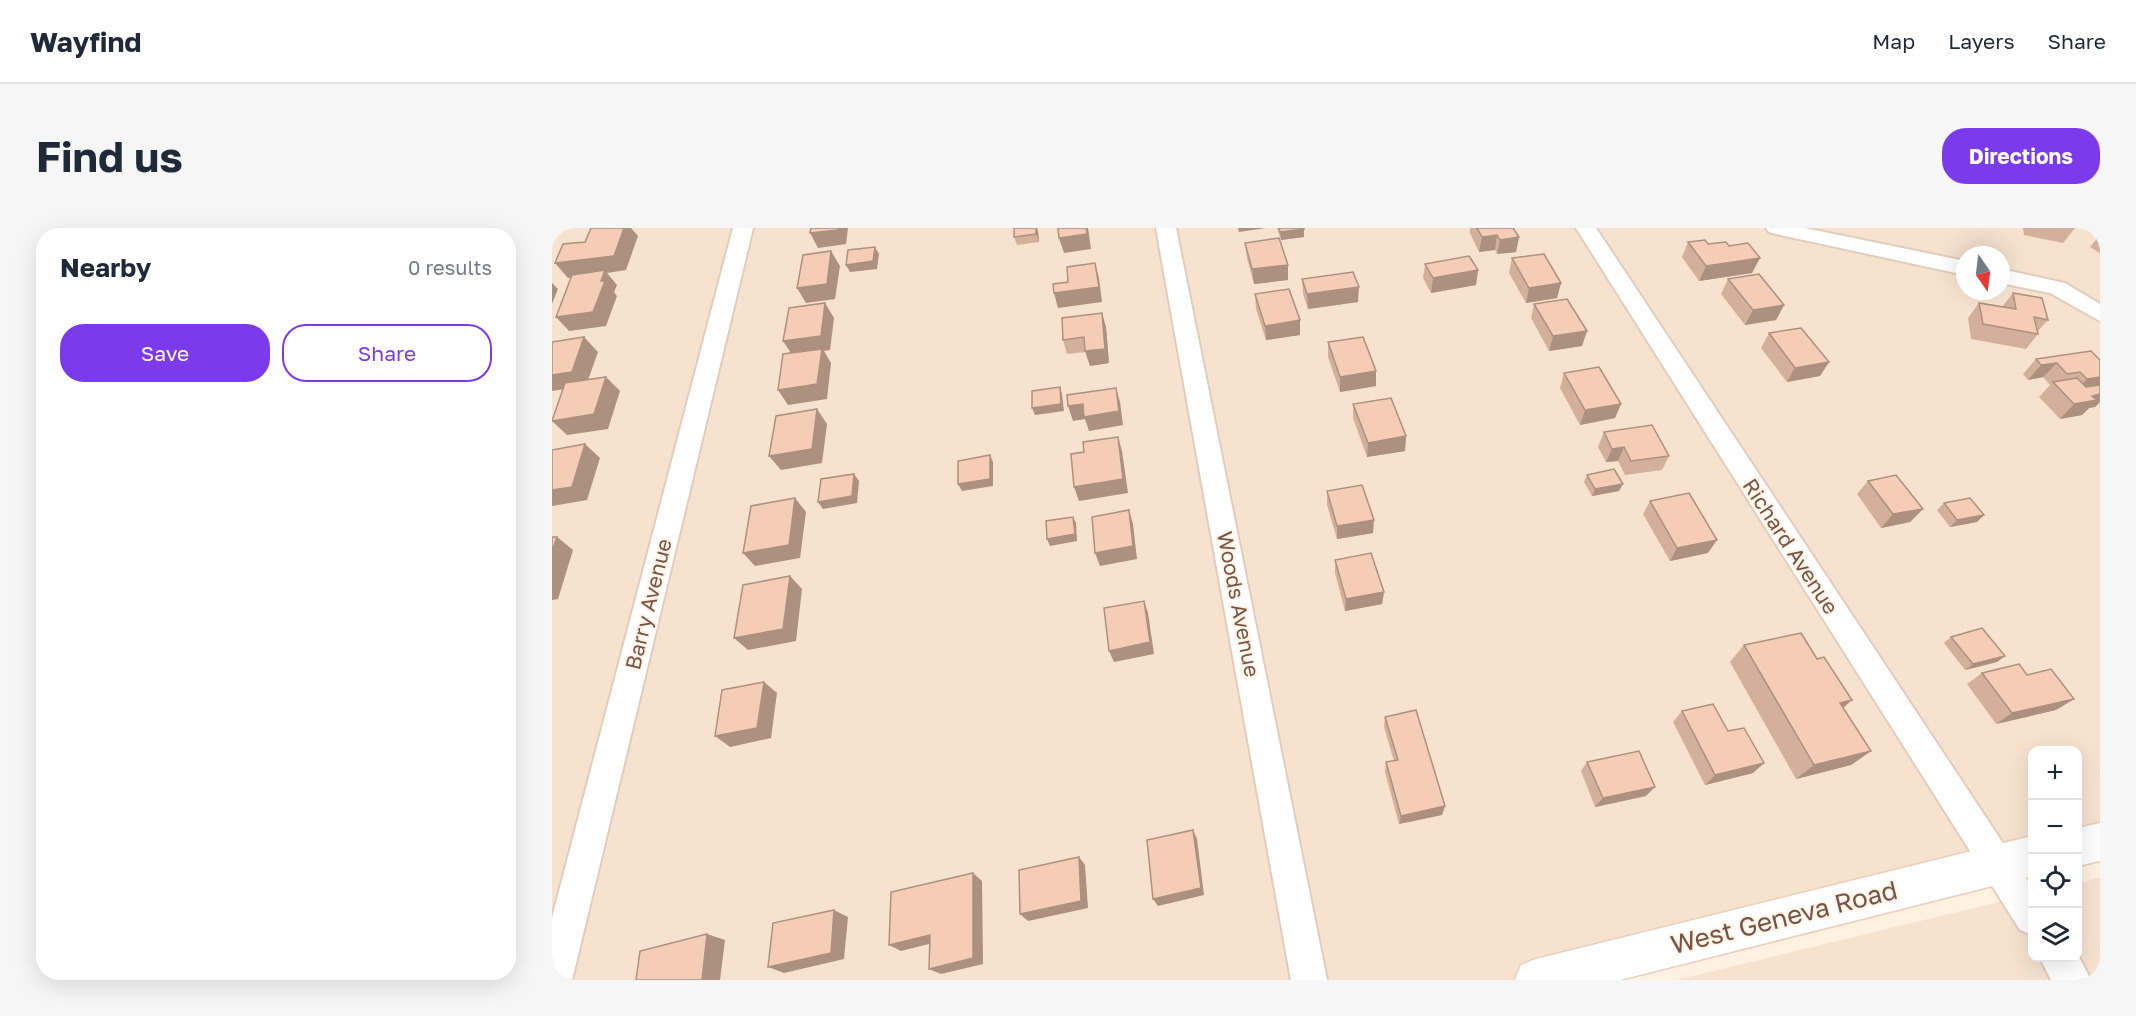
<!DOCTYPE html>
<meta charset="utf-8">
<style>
:root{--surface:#fff;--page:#f6f6f7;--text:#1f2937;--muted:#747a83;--line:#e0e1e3;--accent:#7c3aed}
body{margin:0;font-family:"Golos Text",sans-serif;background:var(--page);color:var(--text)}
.controls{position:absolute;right:18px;bottom:18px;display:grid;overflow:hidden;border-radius:12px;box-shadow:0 6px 24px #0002}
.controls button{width:54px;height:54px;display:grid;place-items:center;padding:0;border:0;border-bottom:2px solid var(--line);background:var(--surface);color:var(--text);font:30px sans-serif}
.compass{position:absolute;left:1404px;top:18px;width:54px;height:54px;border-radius:50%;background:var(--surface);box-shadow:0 6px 24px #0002;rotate:166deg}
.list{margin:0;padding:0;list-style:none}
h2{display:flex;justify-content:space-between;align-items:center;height:78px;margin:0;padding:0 24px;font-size:26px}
h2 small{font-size:20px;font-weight:400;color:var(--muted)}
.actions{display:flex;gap:12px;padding:18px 24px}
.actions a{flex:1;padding:14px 0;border:2px solid var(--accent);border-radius:24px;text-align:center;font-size:21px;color:var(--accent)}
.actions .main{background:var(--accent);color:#fff}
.icon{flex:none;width:33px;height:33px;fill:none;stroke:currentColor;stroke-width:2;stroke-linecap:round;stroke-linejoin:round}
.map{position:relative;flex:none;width:1548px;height:752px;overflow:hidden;border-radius:24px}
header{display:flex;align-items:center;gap:36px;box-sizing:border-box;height:84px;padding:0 30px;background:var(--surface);border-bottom:2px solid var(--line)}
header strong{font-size:28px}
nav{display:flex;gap:33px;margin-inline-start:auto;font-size:21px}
.intro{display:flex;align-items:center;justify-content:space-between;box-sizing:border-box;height:144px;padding:0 36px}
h1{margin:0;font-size:42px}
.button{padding:15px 27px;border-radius:24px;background:var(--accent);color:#fff;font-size:21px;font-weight:700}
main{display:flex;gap:36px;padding:0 36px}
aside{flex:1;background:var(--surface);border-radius:24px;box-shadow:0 6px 24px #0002}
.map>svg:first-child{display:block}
</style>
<header>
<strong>Wayfind</strong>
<nav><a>Map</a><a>Layers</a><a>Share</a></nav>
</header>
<div class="intro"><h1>Find us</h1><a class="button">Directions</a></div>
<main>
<aside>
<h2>Nearby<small>0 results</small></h2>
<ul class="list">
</ul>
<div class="actions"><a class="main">Save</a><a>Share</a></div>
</aside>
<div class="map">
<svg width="1548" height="752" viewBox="0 0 1548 752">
<rect width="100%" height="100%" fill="#fef1e1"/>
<g fill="#f6e2cf" fill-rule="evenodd">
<path d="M0,0H1548V620L1526,625V522H1480V636L983,752H0ZM1413,27H1449V63H1413Z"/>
<polygon points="1548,650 1548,752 1124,752 1480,666 1480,730 1526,730 1526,655"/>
</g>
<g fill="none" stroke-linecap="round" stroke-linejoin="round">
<defs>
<g id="minor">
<polygon points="181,0 201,0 20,752 0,752 0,690"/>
<polygon points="604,0 624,0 775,752 739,752"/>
<polygon points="1024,0 1044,0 1480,659 1480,707 1468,702"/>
<polygon points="1214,0 1253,0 1413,33 1413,47 1224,6 1217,4"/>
<polygon points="1449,41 1513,55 1548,76 1548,93 1498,65 1449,55"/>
<polygon points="1526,727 1539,752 1499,752 1488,730 1526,730"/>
</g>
<g id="secondary">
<polygon points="1548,595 1548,633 1526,638 1526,600"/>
<polygon points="1480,608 1480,648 1068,752 963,752 969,737 984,731"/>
</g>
</defs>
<use href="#minor" stroke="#e2cdbd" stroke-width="4"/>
<use href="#secondary" stroke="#eacfbc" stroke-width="3"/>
<use href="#minor" fill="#fff" fill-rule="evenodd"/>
<use href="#secondary" fill="#fff" fill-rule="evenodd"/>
</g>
<g fill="#d3b09d">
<polygon points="725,0 752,0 752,9 729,12"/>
<polygon points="918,0 961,0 967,9 964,24 945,26 943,22 927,24 918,5"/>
<polygon points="1471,0 1523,0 1511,15 1472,7"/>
<polygon points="486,3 487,14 465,17 462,9"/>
<polygon points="1548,7 1548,25 1538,19"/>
<polygon points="1136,14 1177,18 1208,30 1200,45 1147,53 1130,29"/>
<polygon points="693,15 736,37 736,52 702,56 695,30"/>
<polygon points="960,30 1009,55 1005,70 974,75 957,45"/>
<polygon points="873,36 926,42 924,57 879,65 871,50"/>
<polygon points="750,51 806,74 756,81 751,66"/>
<polygon points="1176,51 1232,77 1224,92 1193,97 1169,66"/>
<polygon points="1461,65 1496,92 1486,103 1486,106 1474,121 1419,111 1416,90 1427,75 1450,79"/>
<polygon points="703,66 748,107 714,112 704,81"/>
<polygon points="982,76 1030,118 997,123 979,90"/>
<polygon points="554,99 557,135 538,138 534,124 515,126 511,112"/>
<polygon points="1217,105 1277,134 1268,148 1235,154 1209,120"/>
<polygon points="776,114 824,143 824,158 788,164 776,129"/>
<polygon points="1484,131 1548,132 1548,174 1543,179 1537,180 1530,187 1508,191 1487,169 1498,157 1491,149 1476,152 1471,146"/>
<polygon points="1012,145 1069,176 1063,190 1028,197 1008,160"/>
<polygon points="801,176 854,208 853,223 815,229 801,190"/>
<polygon points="1052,204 1117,228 1110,242 1073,247 1066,233 1054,234 1046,219"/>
<polygon points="1035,247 1067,263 1040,268 1032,254"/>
<polygon points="1316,253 1371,281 1358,294 1329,300 1305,266"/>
<polygon points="775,263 821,305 785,311 775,277"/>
<polygon points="1098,273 1156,325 1118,333 1091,286"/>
<polygon points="1392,275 1432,287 1425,294 1398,299 1385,282"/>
<polygon points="783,332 832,364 830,376 793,383 783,345"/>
<polygon points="1399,409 1453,428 1445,434 1413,442 1392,415"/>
<polygon points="1192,417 1265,431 1300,472 1291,479 1319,523 1299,537 1244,551 1178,434"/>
<polygon points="1430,445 1475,447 1522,471 1504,482 1444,496 1415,456"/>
<polygon points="1130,483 1176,503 1212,535 1201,545 1153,557 1121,494"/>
<polygon points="833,489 893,578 890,587 847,596 833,544 834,534 842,533 832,499"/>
<polygon points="1035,534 1094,568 1043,579 1029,543"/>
</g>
<g fill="#ac9080">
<polygon points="53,0 79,0 86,8 74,42 55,45 65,57 62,64 65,68 54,98 17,103 4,89 49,53 52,45 16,50 3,35"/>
<polygon points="286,0 296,0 294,16 266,20 258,5"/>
<polygon points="484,0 485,0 486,3 487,14 484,6"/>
<polygon points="534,0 536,0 539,21 512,25 507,10"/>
<polygon points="686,0 714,0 687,4"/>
<polygon points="752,1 752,9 729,12 728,4"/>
<polygon points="945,7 943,22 927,24 930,9"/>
<polygon points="967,9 964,24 945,26 948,12"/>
<polygon points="323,19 327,26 325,41 298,44 294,37"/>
<polygon points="279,23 288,38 283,71 254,75 245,60"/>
<polygon points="1208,30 1200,45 1147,53 1154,38"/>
<polygon points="543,35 547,50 550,74 506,80 502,65"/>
<polygon points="736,37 736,52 702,56 700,41"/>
<polygon points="926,42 924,57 879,65 881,50"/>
<polygon points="0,55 6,61 0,76"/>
<polygon points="1009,55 1005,70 974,75 977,60"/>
<polygon points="807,59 806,74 756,81 755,66"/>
<polygon points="273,75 282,90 278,122 272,123 279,135 275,171 236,177 226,162 241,128 231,113"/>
<polygon points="1232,77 1224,92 1193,97 1201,82"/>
<polygon points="550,85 554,99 557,135 538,138 533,123"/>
<polygon points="748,92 748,107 714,112 713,98"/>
<polygon points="1035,103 1030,118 997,123 1001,108"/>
<polygon points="32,109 46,124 34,158 0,163 0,147"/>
<polygon points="1277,134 1268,148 1235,154 1243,140"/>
<polygon points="1505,135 1491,149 1476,152 1489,137"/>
<polygon points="824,143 824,158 788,164 788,149"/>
<polygon points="54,149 68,163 56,201 15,207 0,193"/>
<polygon points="1548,149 1548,161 1521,165 1535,151"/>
<polygon points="508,159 510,166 512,183 483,187 480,180"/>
<polygon points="564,160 568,174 571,197 537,203 533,191 521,193 516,178"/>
<polygon points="1548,166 1548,174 1543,179 1537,180 1530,187 1508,191 1522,176 1540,168"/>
<polygon points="1069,176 1063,190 1028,197 1033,182"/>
<polygon points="265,181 275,196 270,235 229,242 217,228"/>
<polygon points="854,208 853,223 815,229 816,215"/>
<polygon points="566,209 570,223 576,265 527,273 522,259"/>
<polygon points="33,216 48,230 35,272 0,278 0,262"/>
<polygon points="1072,219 1066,233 1054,234 1060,221"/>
<polygon points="438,227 441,234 441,258 410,263 406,256"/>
<polygon points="302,246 307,253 305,275 271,281 266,274"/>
<polygon points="1071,256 1067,263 1040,268 1043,261"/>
<polygon points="243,270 254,284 248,330 203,338 191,325"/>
<polygon points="1371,281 1358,294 1329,300 1341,286"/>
<polygon points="577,282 581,296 585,331 548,338 543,325"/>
<polygon points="1432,287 1425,294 1398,299 1405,292"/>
<polygon points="521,289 524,295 525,313 498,318 495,311"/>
<polygon points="822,292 821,305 785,311 785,298"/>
<polygon points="5,309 21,322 6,371 0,372 0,323"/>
<polygon points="1165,312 1156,325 1118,333 1125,320"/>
<polygon points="238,348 250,361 244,413 196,422 182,410"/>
<polygon points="832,364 830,376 793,383 794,371"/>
<polygon points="592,373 596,385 602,426 562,434 557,423"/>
<polygon points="1453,428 1445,434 1413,442 1421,436"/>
<polygon points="212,454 225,465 219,510 178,519 163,508"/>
<polygon points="1522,471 1504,482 1444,496 1460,485"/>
<polygon points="1300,472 1282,488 1288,475"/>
<polygon points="1319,523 1299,537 1244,551 1262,537"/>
<polygon points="1212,535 1201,545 1153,557 1163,547"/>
<polygon points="1103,559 1094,568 1043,579 1051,570"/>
<polygon points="893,578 890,587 847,596 849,588"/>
<polygon points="641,602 645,611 652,667 606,678 601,671"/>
<polygon points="527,629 533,637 536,680 476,693 468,686"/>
<polygon points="421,645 430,653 431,736 389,746 377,741"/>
<polygon points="282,682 296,689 292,731 232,745 216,739"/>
<polygon points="155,706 173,712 168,752 150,752"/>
<polygon points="378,707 389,713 349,723 337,717"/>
</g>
<g fill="#f5cdb7" stroke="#ac9080" stroke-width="1.5">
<polygon points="39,0 72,0 62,28 3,35 11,16 33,14"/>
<polygon points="259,0 286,0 286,2 258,5"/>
<polygon points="462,0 484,0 484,6 462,9"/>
<polygon points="506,0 534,0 535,6 507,10"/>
<polygon points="727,0 752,0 752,1 728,4"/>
<polygon points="925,0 961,0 967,9 948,12 945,7 930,9"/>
<polygon points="727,10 736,37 700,41 693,15"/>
<polygon points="1153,12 1156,16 1174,14 1177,18 1196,15 1208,30 1154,38 1136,14"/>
<polygon points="323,19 321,33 294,37 296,22"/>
<polygon points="279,23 275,56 245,60 251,27"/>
<polygon points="992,26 1009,55 977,60 960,30"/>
<polygon points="917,28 926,42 881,50 873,36"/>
<polygon points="543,35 547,59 502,65 501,56 516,54 515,39"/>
<polygon points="53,42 49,53 53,53 41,84 4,89 20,47"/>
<polygon points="801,44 807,59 755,66 750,51"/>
<polygon points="1207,46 1232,77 1201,82 1176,51"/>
<polygon points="737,61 748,92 713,98 703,66"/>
<polygon points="1461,65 1490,70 1496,92 1482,89 1486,106 1431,96 1427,75 1464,81"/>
<polygon points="1015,71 1035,103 1001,108 982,76"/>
<polygon points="273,75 269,108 231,113 237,80"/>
<polygon points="550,85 553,121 533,123 532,109 511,112 510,90"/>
<polygon points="1249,100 1277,134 1243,140 1217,105"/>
<polygon points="32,109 20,144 0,147 0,114"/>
<polygon points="811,109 824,143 788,149 776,114"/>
<polygon points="270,121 265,156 226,162 231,126"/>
<polygon points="1539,123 1548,132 1548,149 1535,151 1528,144 1515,146 1505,135 1489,137 1484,131"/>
<polygon points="1047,139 1069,176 1033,182 1012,145"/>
<polygon points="54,149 42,186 0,193 13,155"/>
<polygon points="1525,150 1534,159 1548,157 1548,166 1540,168 1545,172 1522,176 1501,154"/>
<polygon points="508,159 509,176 480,180 480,163"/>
<polygon points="564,160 567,183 532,189 531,176 516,178 515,167"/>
<polygon points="839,170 854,208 816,215 801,176"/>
<polygon points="265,181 260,221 217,228 224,188"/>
<polygon points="1100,197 1117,228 1079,233 1072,219 1060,221 1052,204"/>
<polygon points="566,209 571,251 522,259 519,226 532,224 531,214"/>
<polygon points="33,216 20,259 0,262 0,222"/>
<polygon points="438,227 438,251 406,256 406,233"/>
<polygon points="1062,241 1071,256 1043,261 1035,247"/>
<polygon points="302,246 300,268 266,274 269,251"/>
<polygon points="1344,247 1371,281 1341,286 1316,253"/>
<polygon points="810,257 822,292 785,298 775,263"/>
<polygon points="1137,265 1165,312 1125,320 1098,273"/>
<polygon points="243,270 237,317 191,325 199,278"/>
<polygon points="1418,270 1432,287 1405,292 1392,275"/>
<polygon points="577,282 581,318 543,325 540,289"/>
<polygon points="521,289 523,306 495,311 494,293"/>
<polygon points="0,309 5,309 0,323"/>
<polygon points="819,325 832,364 794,371 783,332"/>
<polygon points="238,348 231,401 182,410 191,357"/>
<polygon points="592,373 598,414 557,423 552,380"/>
<polygon points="1430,400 1453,428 1421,436 1399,409"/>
<polygon points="1249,405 1265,431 1272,429 1300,472 1288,475 1319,523 1262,537 1192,417"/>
<polygon points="1467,436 1475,447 1499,441 1522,471 1460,485 1430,445"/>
<polygon points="212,454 205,500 163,508 170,462"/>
<polygon points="1161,476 1176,503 1192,500 1212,535 1163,547 1130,483"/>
<polygon points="864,482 893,578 849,588 834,534 846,532 833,489"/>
<polygon points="1087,523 1103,559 1051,570 1035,534"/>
<polygon points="641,602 649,660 601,671 595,612"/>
<polygon points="527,629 529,673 468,686 467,642"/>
<polygon points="421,645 421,730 377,741 378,707 337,717 339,664"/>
<polygon points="282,682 279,725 216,739 221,695"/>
<polygon points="155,706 150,752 84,752 88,723"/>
</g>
<g text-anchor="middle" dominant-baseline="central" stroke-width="4.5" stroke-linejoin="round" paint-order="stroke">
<g font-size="21" fill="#765547" stroke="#fff5e9">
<text transform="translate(1239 318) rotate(57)">Richard Avenue</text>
<text transform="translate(96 376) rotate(-76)">Barry Avenue</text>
<text transform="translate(687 376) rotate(79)">Woods Avenue</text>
</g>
<g font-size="26" fill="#765547" stroke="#fff5e9">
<text transform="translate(1232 689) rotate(-14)">West Geneva Road</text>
</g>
</g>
</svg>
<div class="controls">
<button>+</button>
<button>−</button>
<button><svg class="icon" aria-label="locate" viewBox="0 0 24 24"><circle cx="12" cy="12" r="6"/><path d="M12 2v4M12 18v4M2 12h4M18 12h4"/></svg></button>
<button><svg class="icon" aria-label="layers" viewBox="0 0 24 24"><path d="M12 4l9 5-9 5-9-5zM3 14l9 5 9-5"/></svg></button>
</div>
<svg class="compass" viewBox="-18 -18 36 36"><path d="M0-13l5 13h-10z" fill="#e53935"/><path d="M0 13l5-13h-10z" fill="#747a83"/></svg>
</div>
</main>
